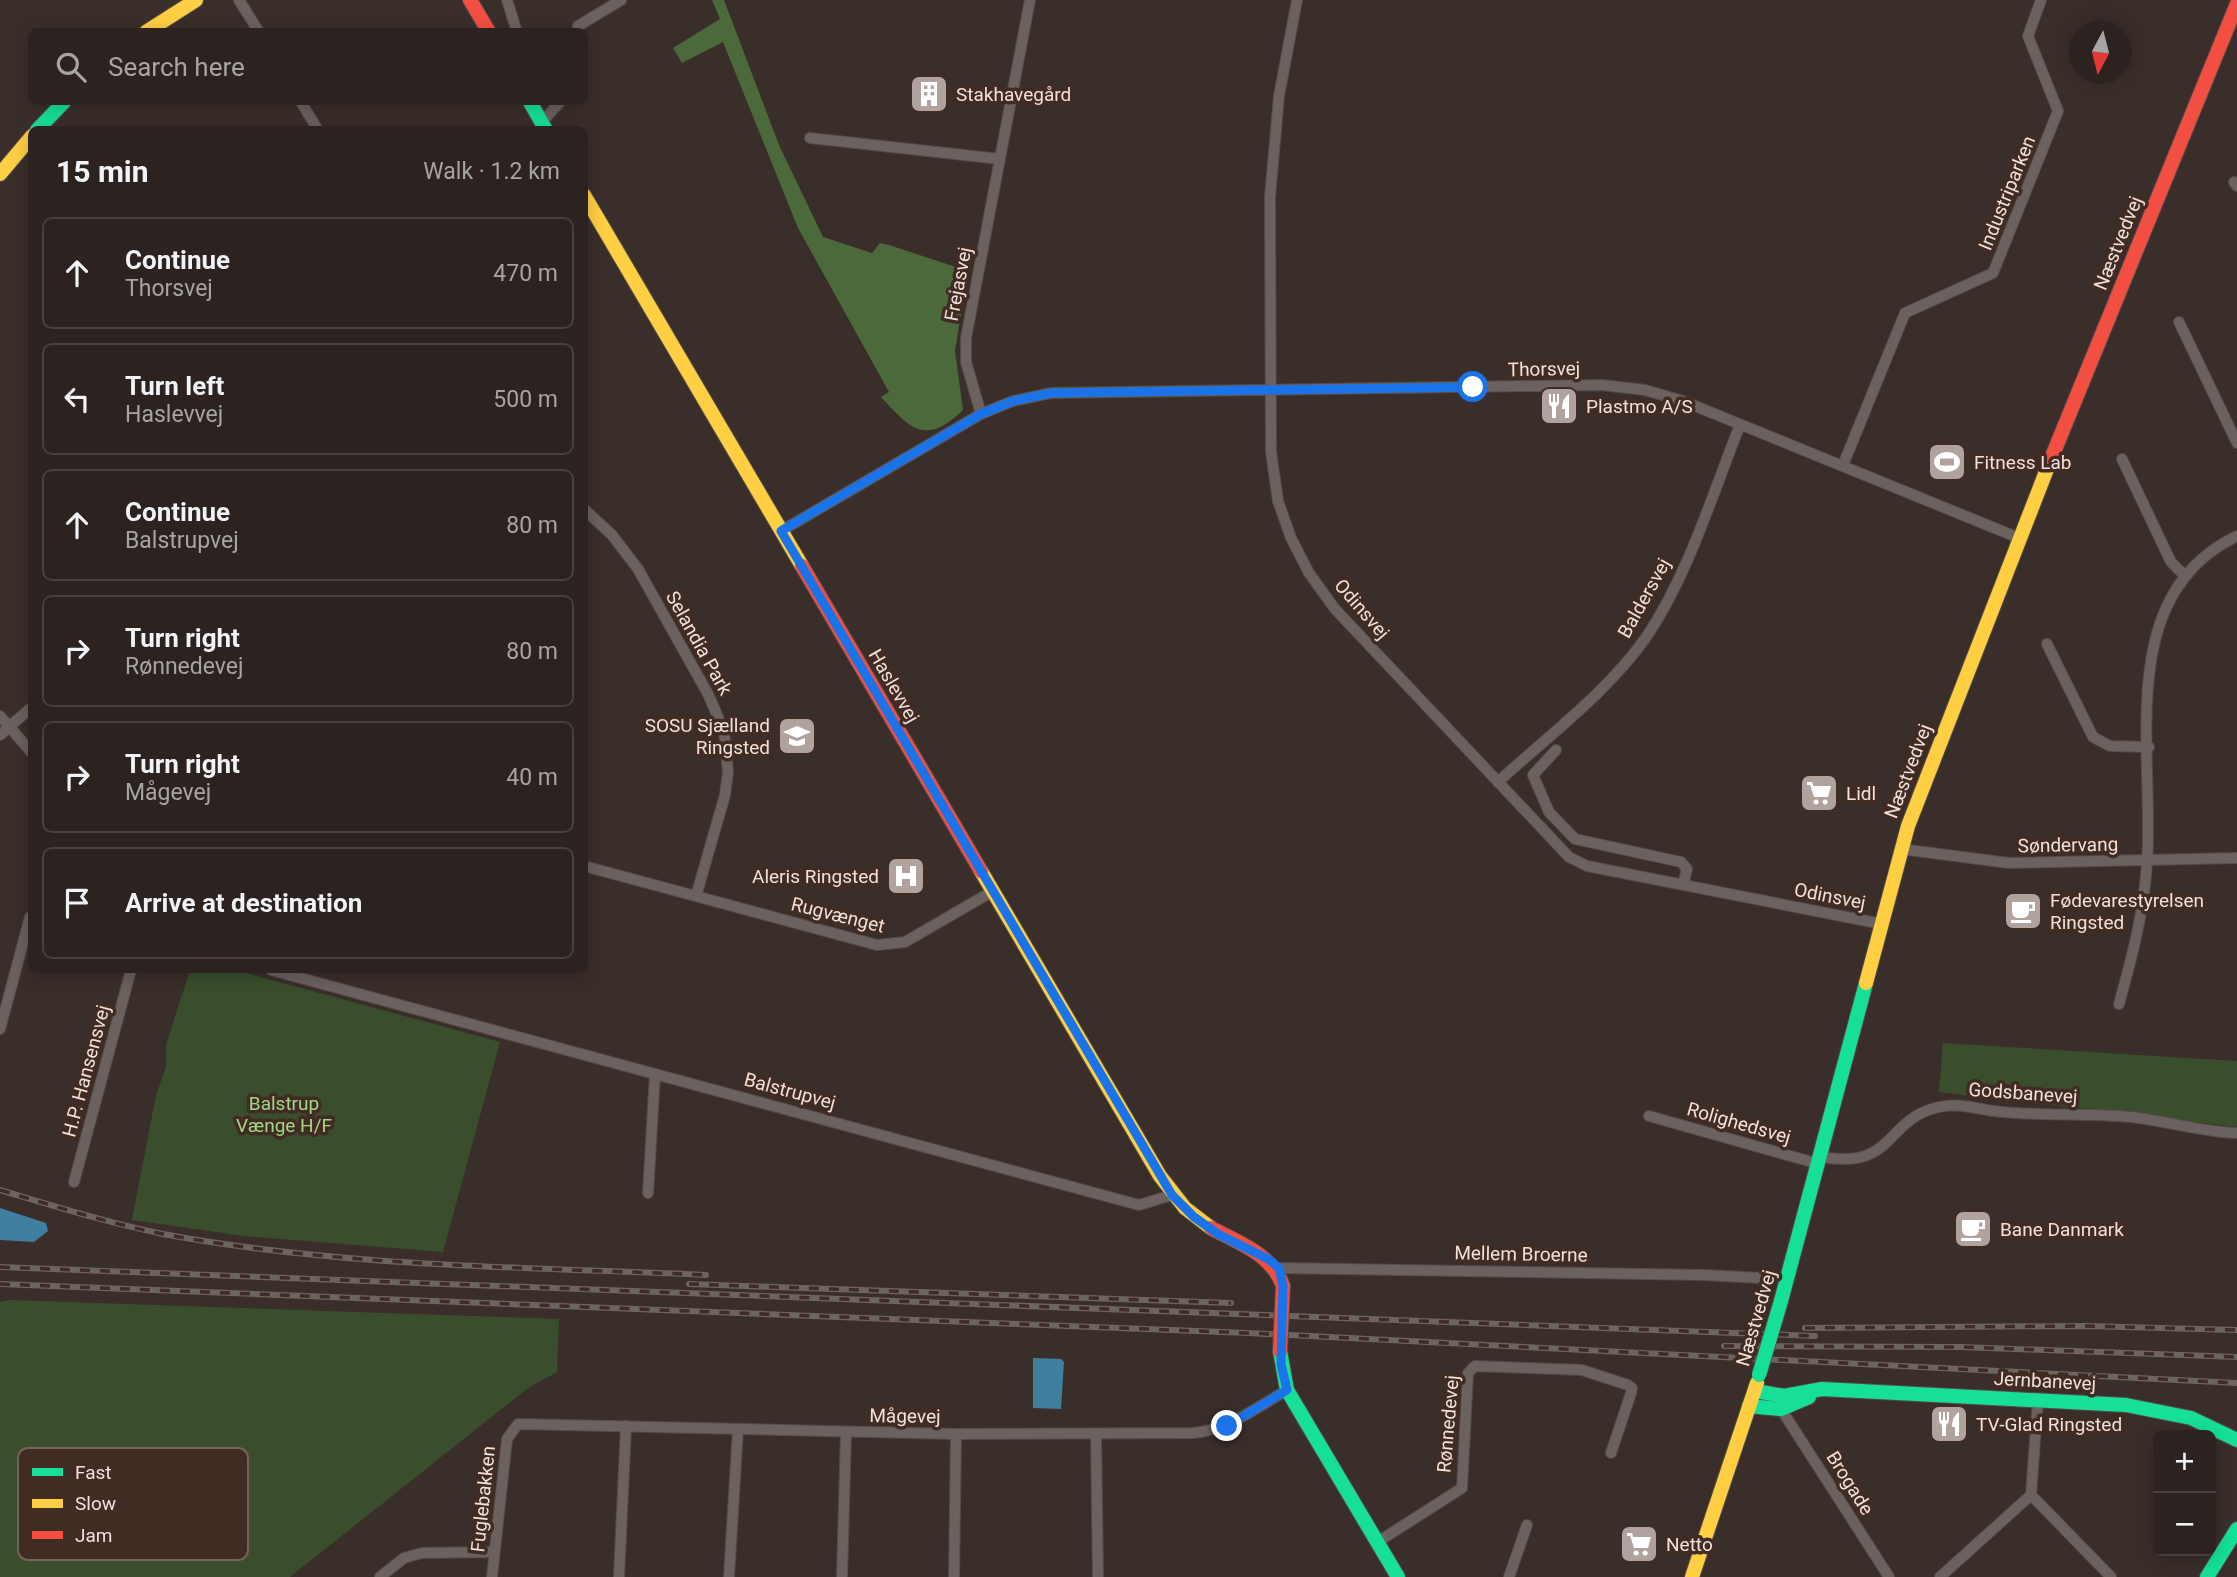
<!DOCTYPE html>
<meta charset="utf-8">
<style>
:root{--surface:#2c2220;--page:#342a29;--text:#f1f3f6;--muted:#a6a4a5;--line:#483f3e}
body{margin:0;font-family:Roboto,sans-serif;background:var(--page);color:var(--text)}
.controls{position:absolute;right:21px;bottom:21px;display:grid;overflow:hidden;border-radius:10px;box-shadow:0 4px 18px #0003}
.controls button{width:63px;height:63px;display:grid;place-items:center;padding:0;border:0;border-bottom:2px solid var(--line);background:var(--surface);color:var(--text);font:35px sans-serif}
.compass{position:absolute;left:2069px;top:21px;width:63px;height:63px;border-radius:50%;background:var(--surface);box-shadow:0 4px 18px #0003;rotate:187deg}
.stop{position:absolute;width:21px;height:21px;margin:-16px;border:5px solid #1a73e8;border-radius:50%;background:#fff}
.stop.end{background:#1a73e8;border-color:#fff;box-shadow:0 2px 7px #0008}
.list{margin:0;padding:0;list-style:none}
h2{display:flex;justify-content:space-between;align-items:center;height:91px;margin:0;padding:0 28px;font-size:30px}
h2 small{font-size:23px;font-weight:400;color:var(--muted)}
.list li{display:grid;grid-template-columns:46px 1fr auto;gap:21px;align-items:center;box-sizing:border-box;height:112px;margin:0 14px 14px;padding:0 14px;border:2px solid var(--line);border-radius:10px}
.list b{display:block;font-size:26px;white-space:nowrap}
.list p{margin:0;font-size:23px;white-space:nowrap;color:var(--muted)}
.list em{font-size:23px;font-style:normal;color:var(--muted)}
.icon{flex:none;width:38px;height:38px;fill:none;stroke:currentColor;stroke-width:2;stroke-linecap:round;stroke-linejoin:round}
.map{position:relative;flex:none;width:2237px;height:1577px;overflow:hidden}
.search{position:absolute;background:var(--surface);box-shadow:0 4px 18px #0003;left:28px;top:28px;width:560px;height:77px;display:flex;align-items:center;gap:18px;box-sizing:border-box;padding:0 24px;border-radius:10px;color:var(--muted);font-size:26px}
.panel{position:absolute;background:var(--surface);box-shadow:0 4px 18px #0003;left:28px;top:126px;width:560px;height:847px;border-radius:10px}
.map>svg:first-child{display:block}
</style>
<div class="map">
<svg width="2237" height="1577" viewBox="0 0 2237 1577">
<rect width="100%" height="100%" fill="#3a2e2a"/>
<g fill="#3a4e2d">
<polygon points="190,970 235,970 500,1042 443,1252 245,1236 132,1220 156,1095 166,1067 166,1045"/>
<polygon points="1943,1043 2237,1061 2237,1127 1939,1092"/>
<polygon points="10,1300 559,1319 557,1372 528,1388 290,1577 0,1577 0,1302"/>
</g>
<path fill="#4b693a" d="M712,0H724L779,145L823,237L872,253L880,243L889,245L968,271L955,351L963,410C925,447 910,428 881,397L889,392L798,228L723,42L682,63L673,48L720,19Z"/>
<g fill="#417fa1">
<polygon points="0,1208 46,1223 48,1231 34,1242 0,1240"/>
<polygon points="1033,1358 1061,1359 1064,1362 1061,1409 1033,1408"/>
</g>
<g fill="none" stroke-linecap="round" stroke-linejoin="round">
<defs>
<g id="street">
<polyline points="239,0 259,32"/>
<polyline points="507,0 517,32"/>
<polyline points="1297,0 1279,96 1270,197 1271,452 1278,501 1291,538 1309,573 1335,609 1569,857 1587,866 1882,924"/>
<polyline points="577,32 578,26 621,0"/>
<polyline points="301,102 318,130"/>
<polyline points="542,122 560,102"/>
<polyline points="810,138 1000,159"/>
<polyline points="2234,182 2237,186"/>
<polyline points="2179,322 2237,443"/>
<polyline points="981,414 966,362 966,338 1030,0"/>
<polyline points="2122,459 2171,562 2184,575"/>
<polyline points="1843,465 1905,313 1993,273 2058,111 2028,36 2041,0"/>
<polyline points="584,509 612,535 638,569 708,694 724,731 728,772 725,795 696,896"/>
<polyline points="781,531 981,414 1013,401 1051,393 1602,385 1645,390 1683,401 2019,538"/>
<polyline points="2047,644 2093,737 2110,746 2149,747"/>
<polyline points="0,716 32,753"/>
<polyline points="0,735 32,707"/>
<polyline points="1556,750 1533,775 1549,812 1575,839 1681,862 1687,869 1683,885"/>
<path d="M1498,782C1548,736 1608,692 1647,636C1689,573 1712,495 1740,425"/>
<polyline points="1901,849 2009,863 2237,858"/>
<polyline points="584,866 877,945 905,942 993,891"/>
<polyline points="271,970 1139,1205 1172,1195"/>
<path d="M2119,1004C2132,957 2144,912 2147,863C2155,752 2113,595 2237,536"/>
<polyline points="0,1029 30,917"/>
<polyline points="1649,1116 1819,1164"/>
<path d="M1822,1157C1896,1170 1884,1119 1939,1107C1961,1102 1980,1110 2002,1112C2045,1116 2088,1113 2131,1117C2167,1121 2201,1132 2237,1133"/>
<polyline points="74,1182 131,970"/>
<polyline points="648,1193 655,1074"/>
<polyline points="1278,1268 1703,1275 1762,1278"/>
<polyline points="1781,1409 1889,1577"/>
<polyline points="1096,1435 1098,1577"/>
<polyline points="2031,1495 2111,1577"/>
<polyline points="1376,1543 1462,1488 1468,1373 1475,1366 1582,1370 1628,1385 1632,1388 1631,1393 1611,1453"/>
<polyline points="380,1577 404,1558 422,1553 494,1552"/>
<path d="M492,1577L507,1439L518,1424L956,1434L1193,1433C1228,1430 1256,1408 1287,1390"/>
<polyline points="619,1577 626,1426"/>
<polyline points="729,1577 738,1429"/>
<polyline points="842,1577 846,1432"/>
<polyline points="954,1577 956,1434"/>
<polyline points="1509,1577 1527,1525"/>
<polyline points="1940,1577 2031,1495 2038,1399"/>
</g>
<g id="fast">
<polyline points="530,102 546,130"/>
<polyline points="37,130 64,102"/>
<polyline points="1781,1301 1866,983"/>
<polyline points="1280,1351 1287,1390 1398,1577"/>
<polyline points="1755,1391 1784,1396 1822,1389 2126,1405 2191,1418 2237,1440"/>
<polyline points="1749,1406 1781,1409 1809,1397"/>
<polyline points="2207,1577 2237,1529"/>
</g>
<g id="slow">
<polyline points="146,32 196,0"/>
<polyline points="0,174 32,136"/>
<polyline points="584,195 802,566"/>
<polyline points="981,871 1160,1176 1185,1208 1211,1228"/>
<polyline points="1866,983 1908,826 2049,464"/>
<polyline points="1692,1577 1757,1383"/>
</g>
<g id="jam">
<polyline points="470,0 489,32"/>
<polyline points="2049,464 2237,4"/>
<polyline points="802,566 981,871"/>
<path d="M1211,1228C1239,1243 1272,1254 1283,1286"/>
</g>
</defs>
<use href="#street" stroke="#564b48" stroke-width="12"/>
<use href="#fast" stroke="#564b48" stroke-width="16"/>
<use href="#slow" stroke="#564b48" stroke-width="16"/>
<use href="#jam" stroke="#564b48" stroke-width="16"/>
<use href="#street" stroke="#6b615e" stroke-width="10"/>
<use href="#fast" stroke="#16e098" stroke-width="14"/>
<use href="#slow" stroke="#ffcf43" stroke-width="14"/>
<use href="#jam" stroke="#f24e42" stroke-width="14"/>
<defs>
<g id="rail">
<path d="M0,1190C54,1206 108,1223 163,1234C340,1267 527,1267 706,1275"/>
<polyline points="0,1267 1815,1336"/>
<polyline points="0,1284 1248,1333 2237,1383"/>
<polyline points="689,1284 1231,1303"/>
<polyline points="1805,1328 2086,1326 2237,1330"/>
<polyline points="1724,1346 1961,1347 2237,1357"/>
</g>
</defs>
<use href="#rail" stroke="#6d6461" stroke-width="6"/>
<use href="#rail" stroke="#412b23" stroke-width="3.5" stroke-dasharray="10" stroke-linecap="butt"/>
<defs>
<polyline id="fast-bridge" points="1759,1375 1781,1301"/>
<polyline id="jam-bridge" points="1280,1351 1283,1286"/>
</defs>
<use href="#fast-bridge" stroke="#564b48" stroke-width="16" stroke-linecap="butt"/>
<use href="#jam-bridge" stroke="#564b48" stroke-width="16" stroke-linecap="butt"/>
<use href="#fast-bridge" stroke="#16e098" stroke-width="14"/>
<use href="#jam-bridge" stroke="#f24e42" stroke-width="14"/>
</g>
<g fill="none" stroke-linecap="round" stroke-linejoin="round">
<polyline stroke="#1a73e8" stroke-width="9" points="1227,1426 1287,1390 1281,1364 1283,1286 1279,1268 1268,1259 1218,1234 1194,1217 1172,1195 781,531 981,414 1013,401 1051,393 1473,387"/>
</g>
<defs>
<symbol id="building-square" viewBox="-11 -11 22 22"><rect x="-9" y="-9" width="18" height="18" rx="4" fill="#b0a29d" stroke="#412b23"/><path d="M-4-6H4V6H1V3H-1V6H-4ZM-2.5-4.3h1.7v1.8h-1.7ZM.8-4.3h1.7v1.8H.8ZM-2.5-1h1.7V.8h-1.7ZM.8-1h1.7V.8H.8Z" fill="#fff"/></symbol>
<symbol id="restaurant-square" viewBox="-11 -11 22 22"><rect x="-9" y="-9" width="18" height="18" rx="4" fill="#b0a29d" stroke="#412b23"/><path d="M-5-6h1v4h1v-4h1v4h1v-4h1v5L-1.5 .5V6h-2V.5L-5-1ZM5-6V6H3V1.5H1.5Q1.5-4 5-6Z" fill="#fff"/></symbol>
<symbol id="stadium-square" viewBox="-11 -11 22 22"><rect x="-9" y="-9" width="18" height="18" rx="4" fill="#b0a29d" stroke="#412b23"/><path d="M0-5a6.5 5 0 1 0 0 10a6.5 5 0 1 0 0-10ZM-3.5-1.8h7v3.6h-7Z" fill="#fff"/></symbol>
<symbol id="school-square" viewBox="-11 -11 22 22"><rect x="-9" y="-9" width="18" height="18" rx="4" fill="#b0a29d" stroke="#412b23"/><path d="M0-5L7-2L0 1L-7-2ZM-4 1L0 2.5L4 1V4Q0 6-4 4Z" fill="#fff"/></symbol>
<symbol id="supermarket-square" viewBox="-11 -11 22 22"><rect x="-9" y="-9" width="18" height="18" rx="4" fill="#b0a29d" stroke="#412b23"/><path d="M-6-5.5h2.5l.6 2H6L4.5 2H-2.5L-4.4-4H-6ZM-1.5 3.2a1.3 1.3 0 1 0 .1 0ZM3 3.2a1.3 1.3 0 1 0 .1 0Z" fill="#fff"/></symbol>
<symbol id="hospital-square" viewBox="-11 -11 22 22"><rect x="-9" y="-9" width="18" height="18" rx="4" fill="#b0a29d" stroke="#412b23"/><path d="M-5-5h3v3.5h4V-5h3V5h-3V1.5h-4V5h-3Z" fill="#fff"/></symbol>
<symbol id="cafe-square" viewBox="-11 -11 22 22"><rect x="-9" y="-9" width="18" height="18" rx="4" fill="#b0a29d" stroke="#412b23"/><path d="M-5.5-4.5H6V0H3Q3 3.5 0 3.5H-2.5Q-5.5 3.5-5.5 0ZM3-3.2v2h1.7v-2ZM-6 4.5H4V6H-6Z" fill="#fff"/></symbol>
</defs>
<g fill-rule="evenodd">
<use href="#building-square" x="907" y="72" width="44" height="44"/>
<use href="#restaurant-square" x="1537" y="384" width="44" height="44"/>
<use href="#stadium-square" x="1925" y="440" width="44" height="44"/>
<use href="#school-square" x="775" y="714" width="44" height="44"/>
<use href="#supermarket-square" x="1797" y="771" width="44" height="44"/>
<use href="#hospital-square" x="884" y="854" width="44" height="44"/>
<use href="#cafe-square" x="2001" y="889" width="44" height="44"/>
<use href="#cafe-square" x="1951" y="1207" width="44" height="44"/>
<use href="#restaurant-square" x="1927" y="1402" width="44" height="44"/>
<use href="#supermarket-square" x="1617" y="1522" width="44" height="44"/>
</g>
<g text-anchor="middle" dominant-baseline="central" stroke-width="7" stroke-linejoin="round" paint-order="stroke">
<g font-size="19" fill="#efe1db" stroke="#412b23" text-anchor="start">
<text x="956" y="94">Stakhavegård</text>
<text x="1586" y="406">Plastmo A/S</text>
<text x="1974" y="462">Fitness Lab</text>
<text x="770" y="725" text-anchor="end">SOSU Sjælland<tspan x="770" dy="22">Ringsted</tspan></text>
<text x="1846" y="793">Lidl</text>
<text x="879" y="876" text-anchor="end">Aleris Ringsted</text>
<text x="2050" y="900">Fødevarestyrelsen<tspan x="2050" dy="22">Ringsted</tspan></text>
<text x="2000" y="1229">Bane Danmark</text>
<text x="1976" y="1424">TV-Glad Ringsted</text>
<text x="1666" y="1544">Netto</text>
</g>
<g font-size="19" fill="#efe1db" stroke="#412b23">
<text transform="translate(2007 193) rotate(-68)">Industriparken</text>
<text transform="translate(2118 243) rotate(-68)">Næstvedvej</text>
<text transform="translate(958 284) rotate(-79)">Frejasvej</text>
<text transform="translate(1544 369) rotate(-1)">Thorsvej</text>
<text transform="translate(1644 598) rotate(-61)">Baldersvej</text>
<text transform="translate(1362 609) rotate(49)">Odinsvej</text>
<text transform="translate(699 643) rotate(61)">Selandia Park</text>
<text transform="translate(894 686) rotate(60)">Haslevvej</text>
<text transform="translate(1908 771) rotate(-69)">Næstvedvej</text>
<text transform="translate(2068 845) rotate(-1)">Søndervang</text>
<text transform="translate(1830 896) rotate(11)">Odinsvej</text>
<text transform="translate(838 915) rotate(14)">Rugvænget</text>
<text transform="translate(86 1071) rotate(-75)">H.P. Hansensvej</text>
<text transform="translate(790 1091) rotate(15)">Balstrupvej</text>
<text transform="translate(2023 1093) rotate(4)">Godsbanevej</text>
<text transform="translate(1739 1123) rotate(16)">Rolighedsvej</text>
<text transform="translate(1521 1254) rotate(1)">Mellem Broerne</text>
<text transform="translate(1756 1318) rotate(-74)">Næstvedvej</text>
<text transform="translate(2045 1381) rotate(3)">Jernbanevej</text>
<text transform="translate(905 1416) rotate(1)">Mågevej</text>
<text transform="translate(1448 1424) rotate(-85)">Rønnedevej</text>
<text transform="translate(1850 1483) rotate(58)">Brogade</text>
<text transform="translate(483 1499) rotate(-84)">Fuglebakken</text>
</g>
<g font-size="19" fill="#a1d788" stroke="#412b23">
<text x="284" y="1103">Balstrup<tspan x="284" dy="22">Vænge H/F</tspan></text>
</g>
</g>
<rect x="18" y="1448" width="230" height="112" rx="10" fill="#412b23" stroke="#75625a" stroke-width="2"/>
<rect x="32" y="1468" width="31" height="8" fill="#16e098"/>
<rect x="32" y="1499" width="31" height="9" fill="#ffcf43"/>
<rect x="32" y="1531" width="31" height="8" fill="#f24e42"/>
<g font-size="19" fill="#efe1db">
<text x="75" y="1479">Fast</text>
<text x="75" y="1510">Slow</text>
<text x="75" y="1542">Jam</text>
</g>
</svg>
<div class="controls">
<button>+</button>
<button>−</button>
</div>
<svg class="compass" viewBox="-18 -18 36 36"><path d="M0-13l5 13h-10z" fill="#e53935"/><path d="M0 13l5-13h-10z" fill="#a6a4a5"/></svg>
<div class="stop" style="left:1473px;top:387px"></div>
<div class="stop end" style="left:1227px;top:1426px"></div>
<div class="search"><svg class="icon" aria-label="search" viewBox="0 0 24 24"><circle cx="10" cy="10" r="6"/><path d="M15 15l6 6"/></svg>Search here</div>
<section class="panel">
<h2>15 min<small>Walk · 1.2 km</small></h2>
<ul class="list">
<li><svg class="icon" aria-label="ahead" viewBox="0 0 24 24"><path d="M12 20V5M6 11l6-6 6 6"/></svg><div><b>Continue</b><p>Thorsvej</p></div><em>470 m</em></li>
<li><svg class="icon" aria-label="left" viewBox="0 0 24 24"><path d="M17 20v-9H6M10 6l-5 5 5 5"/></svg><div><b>Turn left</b><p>Haslevvej</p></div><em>500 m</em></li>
<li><svg class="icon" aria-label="ahead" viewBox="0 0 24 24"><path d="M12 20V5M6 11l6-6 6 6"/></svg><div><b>Continue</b><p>Balstrupvej</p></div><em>80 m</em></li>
<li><svg class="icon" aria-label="right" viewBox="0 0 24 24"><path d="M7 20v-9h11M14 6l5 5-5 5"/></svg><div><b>Turn right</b><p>Rønnedevej</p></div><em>80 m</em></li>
<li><svg class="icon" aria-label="right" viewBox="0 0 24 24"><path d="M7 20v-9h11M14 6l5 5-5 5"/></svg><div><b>Turn right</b><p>Mågevej</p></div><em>40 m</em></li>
<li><svg class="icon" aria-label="arrive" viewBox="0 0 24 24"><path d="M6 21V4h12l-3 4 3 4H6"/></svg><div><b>Arrive at destination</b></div></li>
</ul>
</section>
</div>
